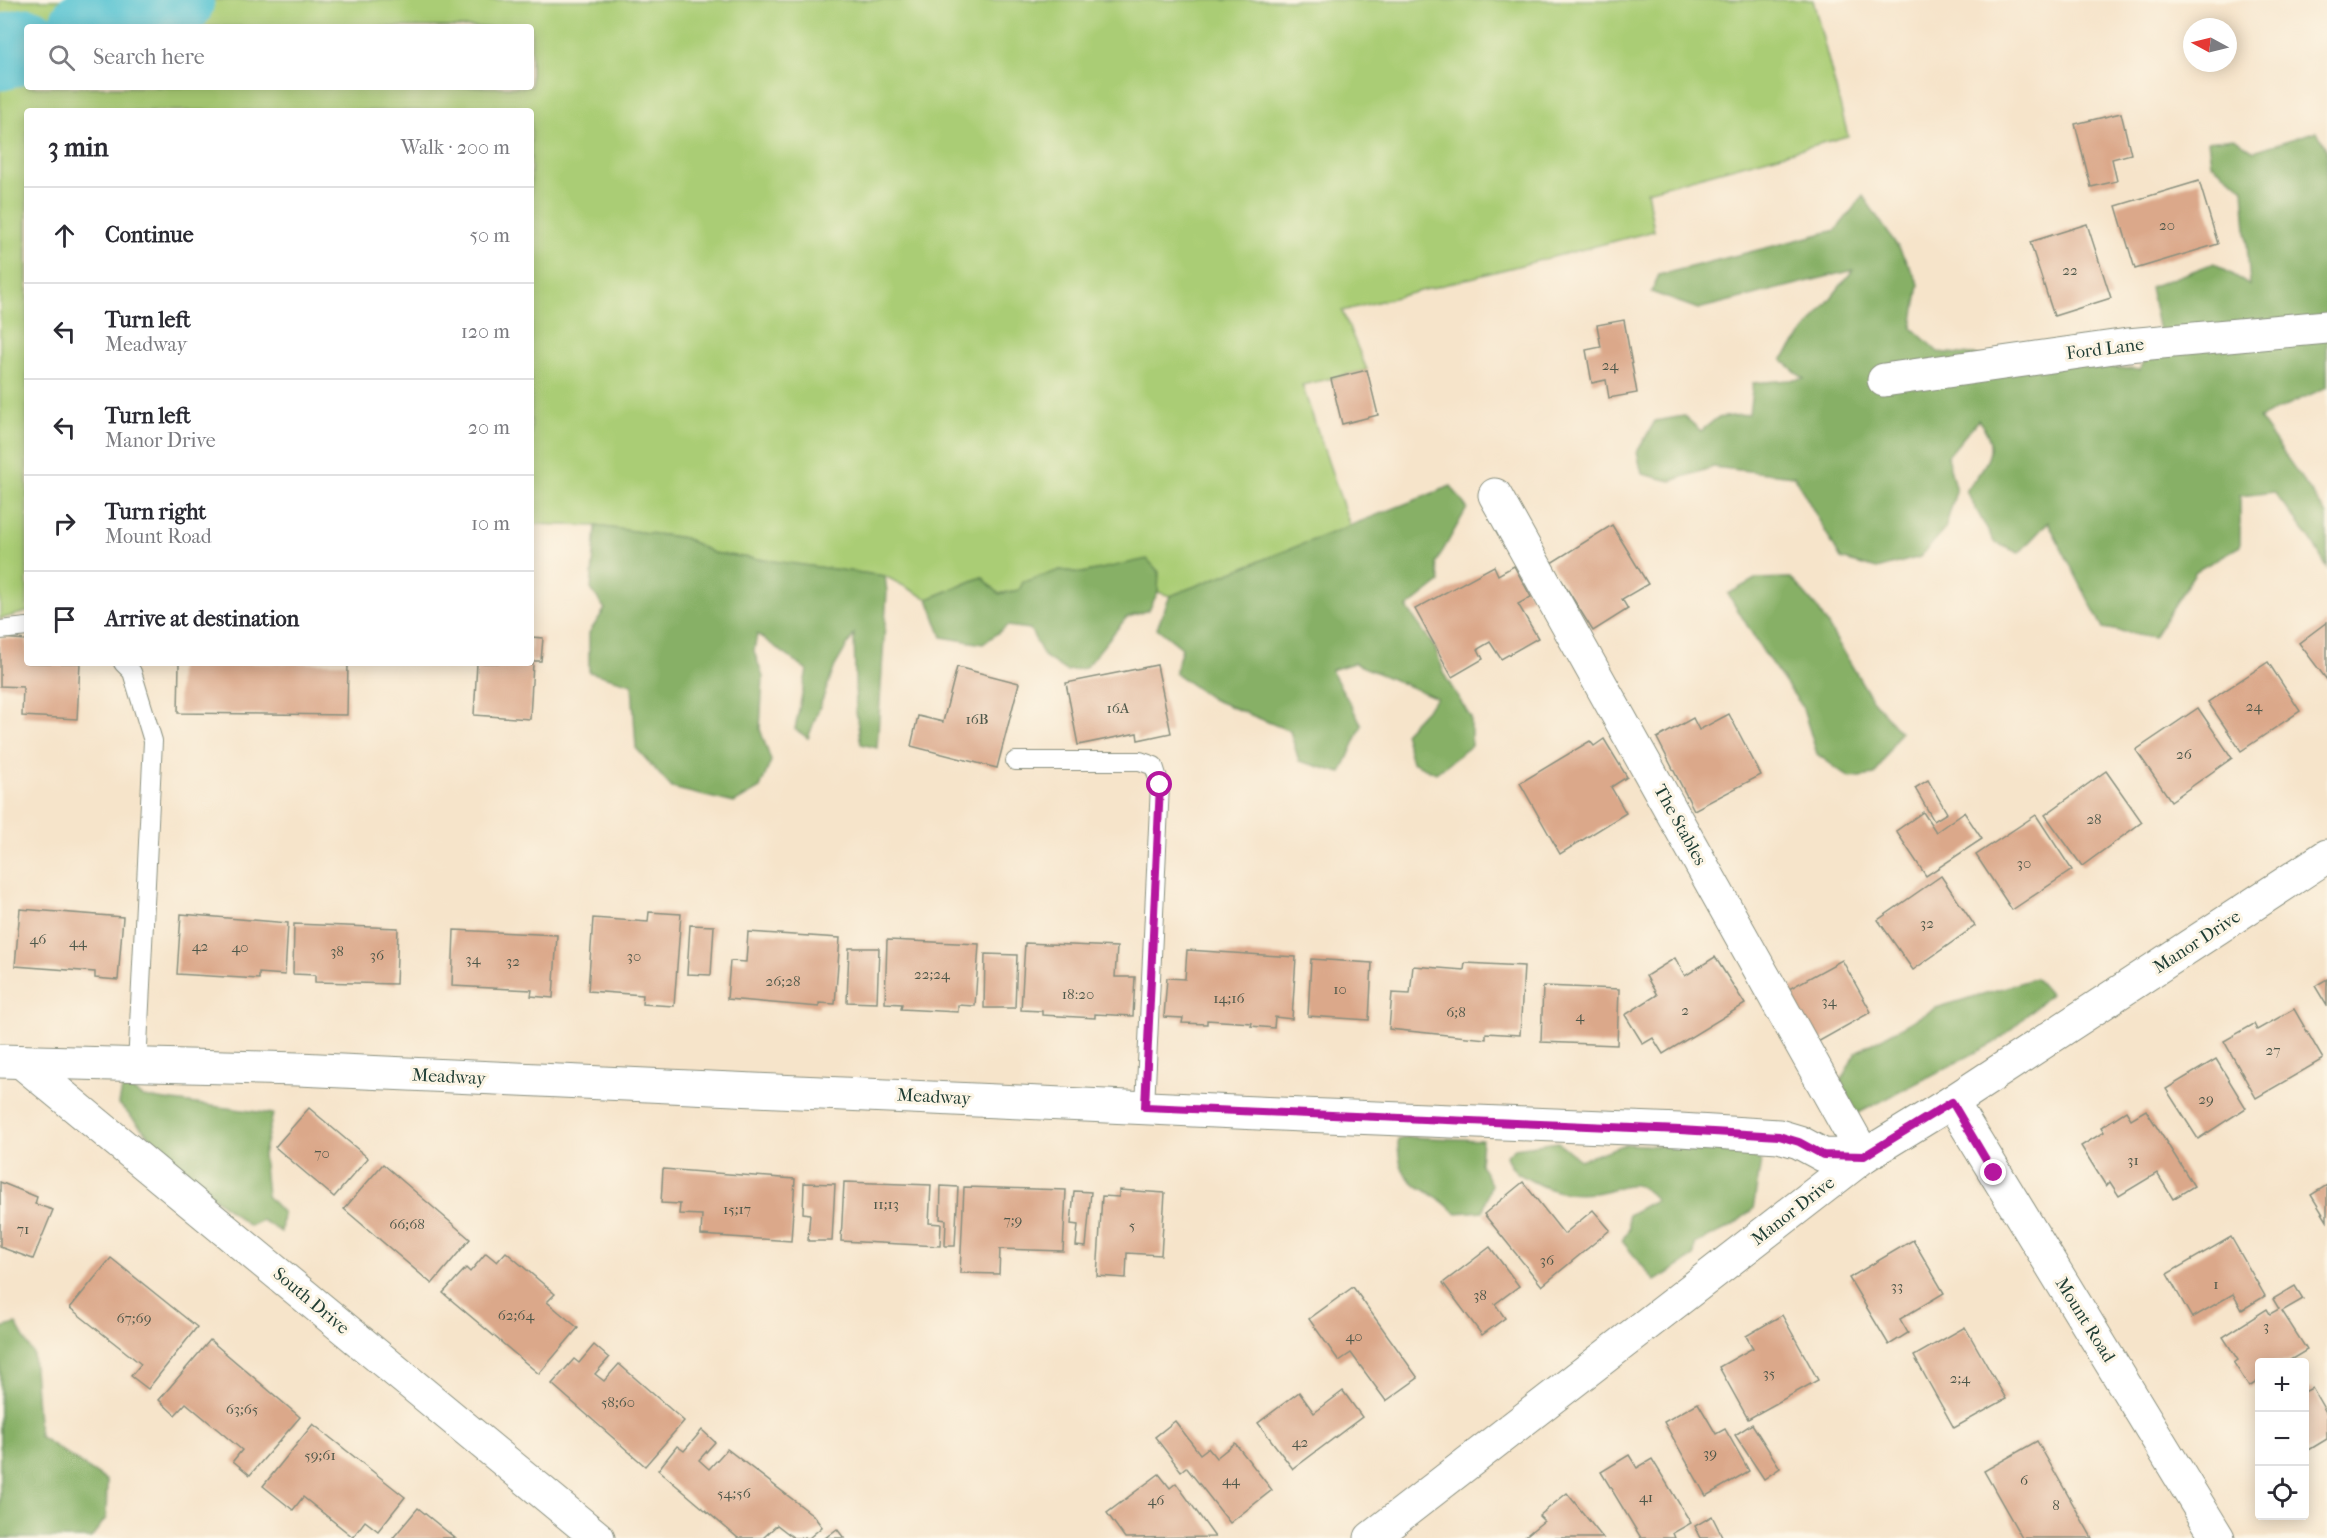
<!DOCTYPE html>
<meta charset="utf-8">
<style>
:root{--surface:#fff;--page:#f7f7f7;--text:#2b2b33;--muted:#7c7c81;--line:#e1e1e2}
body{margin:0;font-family:"IM FELL French Canon",serif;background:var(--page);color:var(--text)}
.controls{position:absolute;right:18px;bottom:18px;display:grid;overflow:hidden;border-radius:6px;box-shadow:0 3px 15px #0003}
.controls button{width:54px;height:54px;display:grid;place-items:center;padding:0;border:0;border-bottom:2px solid var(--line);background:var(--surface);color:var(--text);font:30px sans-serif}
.compass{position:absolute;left:2183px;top:18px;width:54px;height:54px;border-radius:50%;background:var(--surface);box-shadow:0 3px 15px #0003;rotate:277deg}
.stop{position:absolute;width:18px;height:18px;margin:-14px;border:4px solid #b5179e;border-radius:50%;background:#fff}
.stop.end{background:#b5179e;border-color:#fff;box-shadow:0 2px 6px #0008}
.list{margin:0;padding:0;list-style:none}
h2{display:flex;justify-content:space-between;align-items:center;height:78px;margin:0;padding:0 24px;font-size:26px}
h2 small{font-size:20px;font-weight:400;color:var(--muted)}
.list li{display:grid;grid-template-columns:39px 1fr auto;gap:18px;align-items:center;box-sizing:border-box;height:96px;padding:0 24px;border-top:2px solid var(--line)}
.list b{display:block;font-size:22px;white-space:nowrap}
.list p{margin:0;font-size:20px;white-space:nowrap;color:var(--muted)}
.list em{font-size:20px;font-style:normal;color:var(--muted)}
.icon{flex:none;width:33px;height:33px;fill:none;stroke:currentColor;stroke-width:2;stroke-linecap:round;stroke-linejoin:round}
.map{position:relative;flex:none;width:2327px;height:1538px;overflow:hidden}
.search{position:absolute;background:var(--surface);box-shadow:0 3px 15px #0003;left:24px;top:24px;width:510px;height:66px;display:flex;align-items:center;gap:15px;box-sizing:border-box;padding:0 21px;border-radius:6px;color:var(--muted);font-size:22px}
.panel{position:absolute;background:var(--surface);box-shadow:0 3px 15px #0003;left:24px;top:108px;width:510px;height:558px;border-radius:6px}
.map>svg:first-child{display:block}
</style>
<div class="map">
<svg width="2327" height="1538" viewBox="0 0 2327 1538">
<rect width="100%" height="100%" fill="#fcf5e5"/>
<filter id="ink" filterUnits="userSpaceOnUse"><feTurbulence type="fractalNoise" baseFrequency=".0167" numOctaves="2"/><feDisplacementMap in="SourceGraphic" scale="12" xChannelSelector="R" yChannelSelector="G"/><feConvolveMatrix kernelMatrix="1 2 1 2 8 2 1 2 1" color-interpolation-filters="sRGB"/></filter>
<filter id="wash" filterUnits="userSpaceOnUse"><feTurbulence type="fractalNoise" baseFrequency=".008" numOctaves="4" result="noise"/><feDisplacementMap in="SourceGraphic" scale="24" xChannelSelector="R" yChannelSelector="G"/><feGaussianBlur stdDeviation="1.35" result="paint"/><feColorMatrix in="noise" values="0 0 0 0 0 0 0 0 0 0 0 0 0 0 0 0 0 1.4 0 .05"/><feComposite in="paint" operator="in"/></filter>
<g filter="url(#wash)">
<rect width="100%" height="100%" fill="#f6e4ca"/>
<path fill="#aacd75" stroke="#648554" stroke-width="1.5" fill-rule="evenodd" d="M0,0H1813L1848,136L1647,191L1654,231L1342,311L1367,370L1302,385L1350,526L1170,596L1158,592V572L1147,560L1082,573L1060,570L1019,590L999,594L982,577L928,599L885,576L712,553L685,538L596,526L531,524V111H27V612L0,619ZM27,27H531V87H27Z"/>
<g fill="#87b066" stroke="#53764d" stroke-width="1.5">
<path d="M2317,131L2327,151V387L2259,418L2327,515V568L2311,540L2274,492L2240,496V546L2196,571L2154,637L2103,628L2048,522L2019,553L1994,542L1966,491C1985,465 2003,449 1978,420L1947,457L1956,491L1945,529L1920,557L1877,569L1841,559L1794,476L1713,467L1671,481L1642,474L1637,452L1655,421L1684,416L1701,431L1717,418L1749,414L1753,383L1804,379L1782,360L1853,270L1698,309L1651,292L1659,275L1836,230L1863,196L1900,250L1919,284L1912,328L1938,352L2140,370L2159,331L2150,287L2214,263L2250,286L2243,188L2211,163L2208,141L2234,138L2254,151Z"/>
<polygon points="1451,486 1467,508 1436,563 1440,582 1407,608 1435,648 1446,678 1471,718 1471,746 1436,773 1412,762 1404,733 1437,698 1354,663 1331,670 1362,725 1341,773 1299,761 1290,731 1212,699 1175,673 1182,648 1157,628 1170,596"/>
<polygon points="596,526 685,538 713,553 885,576 887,592 877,748 861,744 856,713 854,634 835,666 808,738 795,729 807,670 757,634 754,651 763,677 760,729 771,761 760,788 734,803 672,788 636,748 632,684 589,672 589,633 605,609 591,589"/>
<polygon points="1147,559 1159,572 1158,592 1149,610 1126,618 1085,668 1066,671 1044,656 1030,629 1007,626 983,644 942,637 928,599 982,577 999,594 1019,590 1023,582 1060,570 1082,573"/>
<polygon points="1791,578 1818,609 1871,698 1900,732 1875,775 1850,778 1817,754 1802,706 1764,653 1728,594 1755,579"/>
<polygon points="2036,978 2050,994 1998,1041 1853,1116 1838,1086 1856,1052 1936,1008"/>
<polygon points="123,1084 143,1097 273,1114 263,1155 267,1196 283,1213 281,1232 262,1220 249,1226 163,1156 150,1137 119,1104"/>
<path d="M1407,1137L1482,1140L1480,1164L1491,1184L1483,1211L1455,1213C1427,1181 1398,1194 1398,1140Z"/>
<path d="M1558,1142L1580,1160L1626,1144L1746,1151L1761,1161L1753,1209L1732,1226L1695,1244L1694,1257L1655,1281L1622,1241L1629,1228L1628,1215L1656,1200C1632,1172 1623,1190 1594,1193C1569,1195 1554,1193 1532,1181C1518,1174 1512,1171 1506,1156L1515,1148Z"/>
<polygon points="16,1324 33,1354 39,1436 107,1481 106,1518 91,1538 0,1538 0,1328"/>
</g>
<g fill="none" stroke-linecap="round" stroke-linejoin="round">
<g stroke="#5ac5d3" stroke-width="75">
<polyline points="86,27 177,0"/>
<polyline points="0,53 27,45"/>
</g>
</g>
<g id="blocks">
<g fill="#dba88a">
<polygon points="2121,113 2131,154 2112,159 2117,181 2091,187 2075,124"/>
<polygon points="2199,181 2218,244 2135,269 2116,206"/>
<polygon points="2087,224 2111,298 2054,316 2030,242"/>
<polygon points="1624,320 1637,393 1609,398 1606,380 1592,383 1586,350 1601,347 1597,325"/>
<polygon points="1367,370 1378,415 1342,424 1331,379"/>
<polygon points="1612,525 1648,584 1622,599 1628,609 1593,631 1551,563"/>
<polygon points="1494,566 1498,575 1514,566 1531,597 1518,604 1538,638 1501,659 1490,642 1478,649 1483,659 1452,677 1415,609"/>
<polygon points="2327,622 2327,680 2299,643"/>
<polygon points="531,637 543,638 541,661 531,661"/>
<polygon points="0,638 27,640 27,663 80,663 77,719 22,716 23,687 0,686"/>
<polygon points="2268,662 2300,711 2241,751 2208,702"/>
<polygon points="179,663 348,663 347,715 178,713"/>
<polygon points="477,663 533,663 530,719 474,715"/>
<polygon points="1157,665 1171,733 1138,740 1137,733 1078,745 1066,683"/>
<polygon points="957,667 1019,683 997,768 911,746 918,716 943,722"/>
<polygon points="2198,708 2232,758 2171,801 2136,750"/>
<polygon points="1729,714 1761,775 1694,810 1657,738 1693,718 1699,730"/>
<polygon points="1604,739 1627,777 1611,787 1626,813 1560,854 1520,783 1590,741 1594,746"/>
<polygon points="2106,771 2142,822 2082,866 2045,815"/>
<polygon points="1928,780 1947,813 1934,821 1915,788"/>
<polygon points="1923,812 1936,832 1964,812 1982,839 1926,876 1896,831"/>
<polygon points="2036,815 2072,870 2012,910 1976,855"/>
<polygon points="1941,876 1975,926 1913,970 1878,920"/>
<polygon points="20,909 123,917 118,980 95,978 95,972 15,966"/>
<polygon points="649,912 681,914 674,1006 642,1004 643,995 588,991 593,918 648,922"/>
<polygon points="181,914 288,923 285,975 259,973 259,979 177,974"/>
<polygon points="294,924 398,928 396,984 315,982 315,975 293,974"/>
<polygon points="690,925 714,926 711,975 687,974"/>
<polygon points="454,930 557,935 553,998 531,996 532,990 452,986"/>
<polygon points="748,932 840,938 835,1004 819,1003 819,1007 727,999 730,961 746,962"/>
<polygon points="887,940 979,944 975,1006 958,1005 958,1012 901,1009 902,1004 885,1003"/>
<polygon points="1025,943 1117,947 1115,977 1135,977 1133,1016 1095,1014 1095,1018 1042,1015 1042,1011 1021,1010"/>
<polygon points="849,948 879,948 877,1003 847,1002"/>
<polygon points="1187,950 1296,957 1292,1019 1275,1017 1274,1028 1251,1026 1252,1023 1207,1020 1207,1024 1182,1023 1183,1018 1164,1017 1167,978 1185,979"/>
<polygon points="985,954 1017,955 1015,1008 984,1008"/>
<polygon points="1715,957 1745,1004 1663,1054 1653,1038 1643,1044 1625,1015 1657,995 1646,976 1675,958 1685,976"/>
<polygon points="1311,959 1372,963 1369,1020 1308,1016"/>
<polygon points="1842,960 1871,1012 1816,1043 1787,990"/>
<polygon points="1465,963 1524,966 1520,1035 1486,1033 1486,1039 1389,1029 1392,993 1410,994 1413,966 1464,970"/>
<polygon points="2327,979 2327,1006 2315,986"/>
<polygon points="1543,986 1619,989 1617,1045 1541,1042"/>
<polygon points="2294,1009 2323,1059 2256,1098 2224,1041 2254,1024 2257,1030"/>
<polygon points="2216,1059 2246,1108 2198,1139 2166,1089"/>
<polygon points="309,1108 368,1158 334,1197 275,1147"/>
<polygon points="2146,1110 2194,1186 2173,1199 2157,1173 2119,1196 2110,1182 2106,1186 2081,1146 2104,1132 2101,1127 2126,1111 2131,1119"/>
<polygon points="383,1164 470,1239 432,1284 344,1209"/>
<polygon points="663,1169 795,1179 791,1241 701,1235 702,1215 679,1214 680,1204 661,1203"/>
<polygon points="0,1182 37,1197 35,1204 53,1210 33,1259 0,1247"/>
<polygon points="844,1182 931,1185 929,1223 941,1224 940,1246 841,1241"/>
<polygon points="1523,1182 1564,1234 1593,1210 1610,1230 1542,1286 1484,1214"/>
<polygon points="804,1183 835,1184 832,1241 808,1241 810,1214 803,1213"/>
<polygon points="2327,1185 2327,1221 2311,1195"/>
<polygon points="941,1186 958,1187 955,1246 945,1246 946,1220 940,1219"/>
<polygon points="964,1187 1066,1190 1063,1251 1000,1249 999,1274 960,1273"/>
<polygon points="1119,1190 1165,1193 1161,1255 1127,1253 1126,1278 1097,1276 1102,1196 1119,1197"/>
<polygon points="1074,1191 1091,1192 1086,1247 1076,1246 1078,1225 1071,1224"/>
<polygon points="2231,1237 2265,1296 2242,1310 2233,1294 2192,1318 2167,1274"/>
<polygon points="1913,1240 1944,1293 1900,1319 1908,1333 1889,1345 1849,1278"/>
<polygon points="1490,1247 1519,1286 1495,1304 1505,1318 1482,1335 1443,1283"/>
<polygon points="506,1252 555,1294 547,1302 578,1328 539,1374 443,1293 466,1268 470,1272 486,1253 497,1262"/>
<polygon points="111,1258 197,1327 148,1389 131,1376 141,1364 70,1308"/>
<polygon points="2295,1286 2303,1299 2282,1311 2307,1350 2287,1362 2260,1362 2260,1380 2249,1387 2234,1363 2238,1360 2223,1337 2267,1309 2270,1314 2279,1309 2273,1299"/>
<polygon points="1353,1287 1418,1378 1386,1401 1351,1353 1339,1361 1309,1319"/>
<polygon points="1782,1315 1818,1380 1748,1419 1719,1367 1753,1348 1746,1336"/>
<polygon points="1965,1327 2006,1399 1954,1428 1914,1356"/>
<polygon points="210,1340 300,1417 250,1475 233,1461 242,1450 186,1403 175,1415 159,1400"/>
<polygon points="594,1345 609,1358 595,1374 604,1381 619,1364 684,1421 645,1466 552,1384 574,1359 579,1363"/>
<polygon points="2312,1388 2327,1414 2327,1439 2304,1453 2304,1392"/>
<polygon points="1343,1391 1362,1417 1293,1469 1258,1423 1299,1392 1314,1413"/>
<polygon points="1698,1403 1716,1434 1725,1429 1749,1471 1706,1496 1664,1422"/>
<polygon points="1175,1421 1200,1454 1208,1448 1216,1458 1235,1443 1272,1490 1230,1523 1186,1467 1181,1471 1155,1437"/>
<polygon points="313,1424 405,1497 378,1531 365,1521 353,1537 303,1497 293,1510 263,1486"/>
<polygon points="1752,1424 1780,1468 1764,1479 1735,1435"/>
<polygon points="702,1430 715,1442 699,1460 709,1469 727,1449 813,1515 822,1527 809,1538 794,1538 777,1525 763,1538 738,1538 658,1470 677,1446 684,1451"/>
<polygon points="2037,1441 2065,1490 2092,1538 2022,1538 1984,1471"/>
<polygon points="1629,1455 1637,1468 1652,1459 1691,1523 1673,1533 1675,1538 1641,1538 1601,1472"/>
<polygon points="1159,1474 1170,1488 1176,1483 1215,1537 1125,1538 1107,1513"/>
<polygon points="1567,1493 1603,1538 1523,1538 1544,1521 1539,1516"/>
<polygon points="418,1508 455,1538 393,1538"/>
<polygon points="1712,1516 1723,1538 1701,1538 1695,1526"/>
<polygon points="837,1529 844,1538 825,1538"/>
</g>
</g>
</g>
<g filter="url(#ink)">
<use href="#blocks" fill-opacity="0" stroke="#8a907f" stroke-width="1.5"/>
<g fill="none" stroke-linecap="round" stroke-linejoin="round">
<defs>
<g id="service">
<polyline points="0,630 27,627"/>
<polyline points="123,663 132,672 153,741 137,1066"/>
<polyline points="1015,761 1140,761 1154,766 1160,785 1145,1107"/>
</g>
<g id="minor">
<polyline points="1884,380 2128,345 2327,327"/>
<polyline points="0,1061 298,1069 1302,1115 1680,1130 1779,1136 1799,1142 1823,1155 1864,1156 1495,495"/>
<polyline points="24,1064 598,1538"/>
<polyline points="1952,1102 2218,1538"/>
<polyline points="1371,1538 1864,1156 1952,1102 2327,856"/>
</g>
</defs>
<use href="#service" stroke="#8a907f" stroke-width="20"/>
<use href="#minor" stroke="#8a907f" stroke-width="35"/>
<use href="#service" stroke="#fff" stroke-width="18"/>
<use href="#minor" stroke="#fff" stroke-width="33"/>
</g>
</g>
<g fill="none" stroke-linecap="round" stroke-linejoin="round" filter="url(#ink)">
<polyline stroke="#b5179e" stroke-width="8" points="1160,785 1145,1107 1680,1130 1779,1136 1799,1142 1823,1155 1864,1156 1952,1102 1994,1173"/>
</g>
<g text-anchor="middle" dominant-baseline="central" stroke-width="6" stroke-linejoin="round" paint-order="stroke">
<g font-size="15" fill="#4e584a">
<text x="2167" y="225">20</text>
<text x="2070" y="270">22</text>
<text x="1610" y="365">24</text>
<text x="2254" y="706">24</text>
<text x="1118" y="708">16A</text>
<text x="977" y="719">16B</text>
<text x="2184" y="754">26</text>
<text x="2094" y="819">28</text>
<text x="2024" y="863">30</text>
<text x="1927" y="923">32</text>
<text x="38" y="939">46</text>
<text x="78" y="942">44</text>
<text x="200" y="946">42</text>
<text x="240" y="947">40</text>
<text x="337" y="951">38</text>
<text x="377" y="955">36</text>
<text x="634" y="956">30</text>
<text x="473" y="959">34</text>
<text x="513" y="961">32</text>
<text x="932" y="974">22;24</text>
<text x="783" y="981">26;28</text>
<text x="1340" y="989">10</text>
<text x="1078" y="994">18:20</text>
<text x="1229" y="998">14;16</text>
<text x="1829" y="1001">34</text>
<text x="1685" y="1010">2</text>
<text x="1456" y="1012">6;8</text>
<text x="1580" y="1016">4</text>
<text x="2273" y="1050">27</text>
<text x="2206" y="1099">29</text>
<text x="322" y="1153">70</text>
<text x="2133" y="1160">31</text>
<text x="886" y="1204">11;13</text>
<text x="737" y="1209">15;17</text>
<text x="1013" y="1220">7;9</text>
<text x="407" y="1224">66;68</text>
<text x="1132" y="1225">5</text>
<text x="23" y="1229">71</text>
<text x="1547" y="1260">36</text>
<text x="2216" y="1284">1</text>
<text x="1897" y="1286">33</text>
<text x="1480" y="1295">38</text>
<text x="516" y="1315">62;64</text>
<text x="134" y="1318">67;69</text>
<text x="2266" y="1326">3</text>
<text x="1354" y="1336">40</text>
<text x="1769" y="1373">35</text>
<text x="1960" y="1378">2;4</text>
<text x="618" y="1402">58;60</text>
<text x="242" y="1409">63;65</text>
<text x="1300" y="1442">42</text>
<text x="1710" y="1453">39</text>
<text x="320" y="1455">59;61</text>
<text x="1231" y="1480">44</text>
<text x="2024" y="1480">6</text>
<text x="734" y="1493">54;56</text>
<text x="1646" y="1497">41</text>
<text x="1156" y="1500">46</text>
<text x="2056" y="1505">8</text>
</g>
<g font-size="18" fill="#1f3d34" stroke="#fcf5e5">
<text transform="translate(2105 349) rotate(-7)">Ford Lane</text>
<text transform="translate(1680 825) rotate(61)">The Stables</text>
<text transform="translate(2197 942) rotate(-33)">Manor Drive</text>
<text transform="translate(449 1077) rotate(3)">Meadway</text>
<text transform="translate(934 1097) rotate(3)">Meadway</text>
<text transform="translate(1793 1211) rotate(-38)">Manor Drive</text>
<text transform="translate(311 1301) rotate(40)">South Drive</text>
<text transform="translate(2085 1320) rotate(58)">Mount Road</text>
</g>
</g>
</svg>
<div class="controls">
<button>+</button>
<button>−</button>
<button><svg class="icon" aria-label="locate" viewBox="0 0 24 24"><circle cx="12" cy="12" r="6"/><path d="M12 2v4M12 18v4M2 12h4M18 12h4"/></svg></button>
</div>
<svg class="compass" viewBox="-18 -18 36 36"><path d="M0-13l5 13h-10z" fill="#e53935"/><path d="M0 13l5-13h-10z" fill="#7c7c81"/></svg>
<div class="stop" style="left:1160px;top:785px"></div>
<div class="stop end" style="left:1994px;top:1173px"></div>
<div class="search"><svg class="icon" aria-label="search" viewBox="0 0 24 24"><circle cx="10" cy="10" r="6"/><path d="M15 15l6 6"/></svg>Search here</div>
<section class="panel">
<h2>3 min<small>Walk · 200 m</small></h2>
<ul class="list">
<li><svg class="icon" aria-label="ahead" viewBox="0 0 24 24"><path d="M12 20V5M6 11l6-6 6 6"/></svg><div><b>Continue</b></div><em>50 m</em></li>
<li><svg class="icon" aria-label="left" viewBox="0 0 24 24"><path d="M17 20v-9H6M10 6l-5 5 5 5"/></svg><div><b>Turn left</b><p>Meadway</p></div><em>120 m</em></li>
<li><svg class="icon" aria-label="left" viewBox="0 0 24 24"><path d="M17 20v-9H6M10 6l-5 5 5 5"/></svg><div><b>Turn left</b><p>Manor Drive</p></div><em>20 m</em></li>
<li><svg class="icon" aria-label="right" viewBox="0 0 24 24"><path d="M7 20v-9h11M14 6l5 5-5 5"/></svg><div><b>Turn right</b><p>Mount Road</p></div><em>10 m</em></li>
<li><svg class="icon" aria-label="arrive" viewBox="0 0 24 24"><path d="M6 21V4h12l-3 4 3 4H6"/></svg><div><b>Arrive at destination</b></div></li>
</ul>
</section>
</div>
